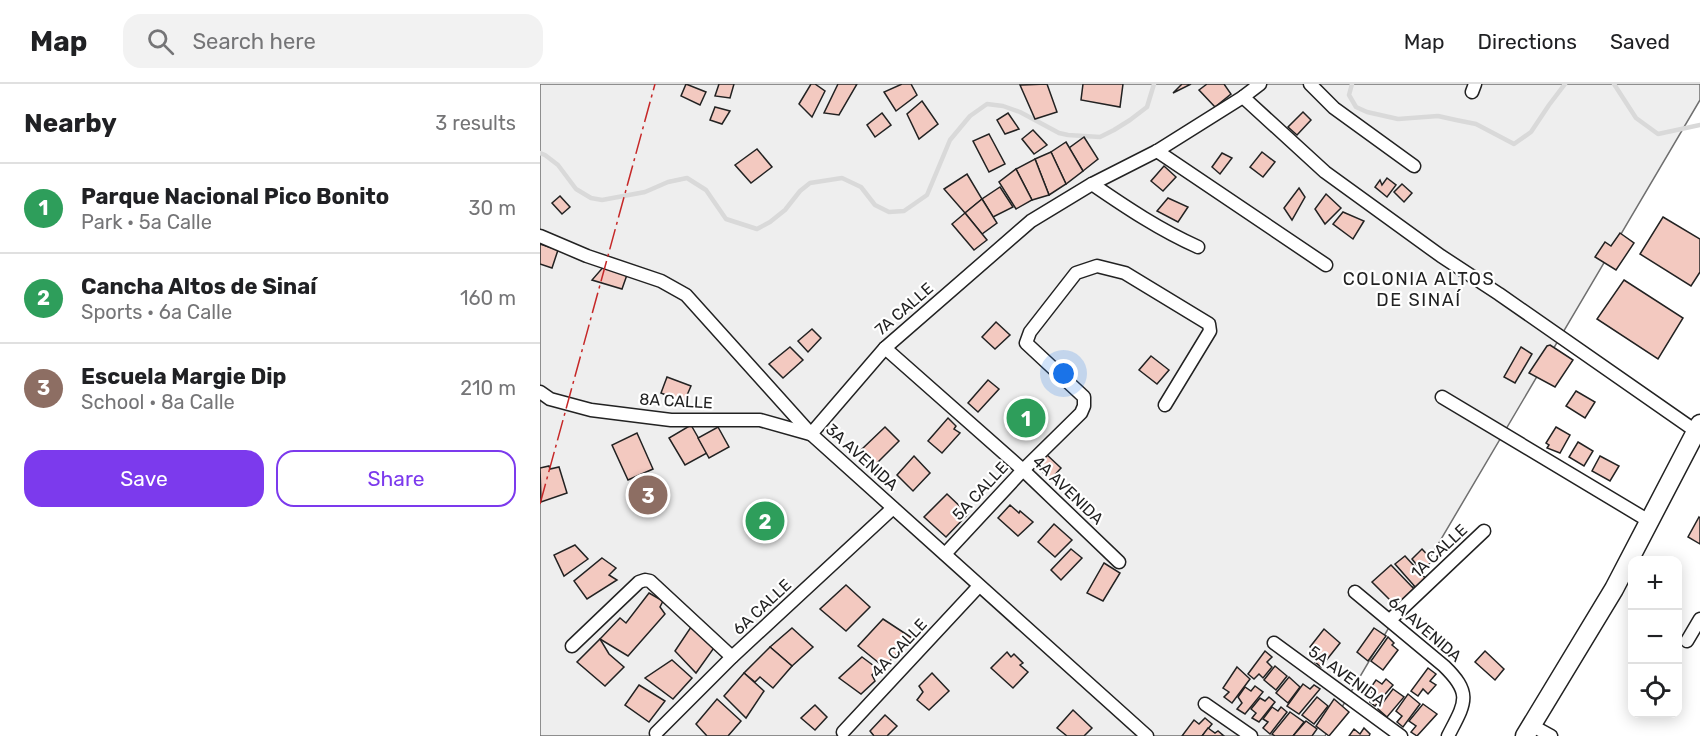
<!DOCTYPE html>
<meta charset="utf-8">
<style>
:root{--surface:#fff;--page:#f2f2f2;--text:#202124;--muted:#757577;--line:#e0e0e0;--accent:#7c3aed}
body{margin:0;font-family:Rubik,sans-serif;background:var(--page);color:var(--text)}
.controls{position:absolute;right:18px;bottom:18px;display:grid;overflow:hidden;border-radius:12px;box-shadow:0 3px 15px #0003}
.controls button{width:54px;height:54px;display:grid;place-items:center;padding:0;border:0;border-bottom:2px solid var(--line);background:var(--surface);color:var(--text);font:30px sans-serif}
.you{position:absolute;left:524px;top:290px;width:21px;height:21px;margin:-15px;border:4px solid #fff;border-radius:50%;background:#1a73e8;box-shadow:0 0 0 9px #1a73e833}
.badge{display:grid;place-items:center;width:39px;height:39px;border-radius:50%;background:var(--accent);color:#fff;font-size:20px;font-weight:700}
.pin{position:absolute;translate:-50% -50%;border:3px solid #fff;box-shadow:0 2px 6px #0006}
.list{margin:0;padding:0;list-style:none}
h2{display:flex;justify-content:space-between;align-items:center;height:78px;margin:0;padding:0 24px;font-size:26px}
h2 small{font-size:20px;font-weight:400;color:var(--muted)}
.list li{display:grid;grid-template-columns:39px 1fr auto;gap:18px;align-items:center;box-sizing:border-box;height:90px;padding:0 24px;border-top:2px solid var(--line)}
.list b{display:block;font-size:22px;white-space:nowrap}
.list p{margin:0;font-size:20px;white-space:nowrap;color:var(--muted)}
.list em{font-size:20px;font-style:normal;color:var(--muted)}
.actions{display:flex;gap:12px;padding:18px 24px}
.actions a{flex:1;padding:14px 0;border:2px solid var(--accent);border-radius:18px;text-align:center;font-size:21px;color:var(--accent)}
.actions .main{background:var(--accent);color:#fff}
.icon{flex:none;width:33px;height:33px;fill:none;stroke:currentColor;stroke-width:2;stroke-linecap:round;stroke-linejoin:round}
.map{position:relative;flex:none;width:1160px;height:652px;overflow:hidden}
header{display:flex;align-items:center;gap:36px;box-sizing:border-box;height:84px;padding:0 30px;background:var(--surface);border-bottom:2px solid var(--line)}
header strong{font-size:28px}
nav{display:flex;gap:33px;margin-inline-start:auto;font-size:21px}
.search{width:420px;height:54px;background:var(--page);display:flex;align-items:center;gap:15px;box-sizing:border-box;padding:0 21px;border-radius:18px;color:var(--muted);font-size:22px}
main{display:flex}
aside{flex:1;background:var(--surface)}
.map>svg:first-child{display:block}
</style>
<header>
<strong>Map</strong>
<div class="search"><svg class="icon" aria-label="search" viewBox="0 0 24 24"><circle cx="10" cy="10" r="6"/><path d="M15 15l6 6"/></svg>Search here</div>
<nav><a>Map</a><a>Directions</a><a>Saved</a></nav>
</header>
<main>
<aside>
<h2>Nearby<small>3 results</small></h2>
<ul class="list">
<li><span class="badge" style="background:#2e9e5b">1</span><div><b>Parque Nacional Pico Bonito</b><p>Park · 5a Calle</p></div><em>30 m</em></li>
<li><span class="badge" style="background:#2e9e5b">2</span><div><b>Cancha Altos de Sinaí</b><p>Sports · 6a Calle</p></div><em>160 m</em></li>
<li><span class="badge" style="background:#8d6e63">3</span><div><b>Escuela Margie Dip</b><p>School · 8a Calle</p></div><em>210 m</em></li>
</ul>
<div class="actions"><a class="main">Save</a><a>Share</a></div>
</aside>
<div class="map">
<svg width="1160" height="652" viewBox="0 0 1160 652">
<rect width="100%" height="100%" fill="#fff"/>
<polygon fill="#eee" stroke="#6f6f6f" stroke-width="1.5" points="0,0 1160,0 1160,16 785,652 0,652"/>
<g fill="none" stroke-linecap="round" stroke-linejoin="round">
<g stroke="#d9d9d9" stroke-width="4.5">
<polyline points="812,0 809,11 816,23 827,28 858,35 898,32 916,36 936,40 974,60 991,48 1009,21 1025,0"/>
<polyline points="1074,0 1096,34 1118,50 1160,41"/>
<polyline points="0,69 5,71 18,81 36,105 51,114 62,116 105,108 128,98 147,94 166,106 186,135 217,145 230,138 245,126 260,107 270,99 302,94 321,103 335,121 349,128 364,127 387,111 410,56 430,32 447,20 463,22 480,28 519,49 528,51 560,53 574,46 590,36 607,23 614,0"/>
</g>
</g>
<g fill="#f3c9c0" stroke="#222" stroke-width="1.5">
<polygon points="146,0 166,8 160,21 141,12"/>
<polygon points="179,0 194,0 190,14 175,12"/>
<polygon points="271,0 275,0 285,7 272,33 259,20"/>
<polygon points="298,0 317,0 299,31 284,29"/>
<polygon points="362,0 371,0 377,11 356,27 344,8"/>
<polygon points="507,0 517,28 495,35 480,1"/>
<polygon points="543,0 583,0 580,23 541,16"/>
<polygon points="642,0 651,0 633,9"/>
<polygon points="667,0 684,0 691,10 675,23 659,6"/>
<polygon points="382,17 398,40 379,55 367,30"/>
<polygon points="175,23 190,27 182,40 170,36"/>
<polygon points="763,28 771,36 757,51 748,43"/>
<polygon points="342,29 351,41 335,53 327,41"/>
<polygon points="468,29 479,45 465,50 457,36"/>
<polygon points="493,46 507,61 494,70 482,55"/>
<polygon points="449,50 465,80 449,88 433,57"/>
<polygon points="544,53 558,75 543,87 529,64"/>
<polygon points="526,58 543,87 526,100 511,68"/>
<polygon points="217,65 232,83 211,99 195,81"/>
<polygon points="511,68 526,100 509,111 495,75"/>
<polygon points="722,68 735,78 723,93 710,83"/>
<polygon points="682,69 692,74 680,90 672,83"/>
<polygon points="495,75 509,111 492,116 476,85"/>
<polygon points="624,82 636,93 623,107 611,97"/>
<polygon points="476,85 492,116 476,125 459,98"/>
<polygon points="427,90 442,115 425,129 404,105"/>
<polygon points="847,94 856,101 847,113 835,103 840,96 842,101"/>
<polygon points="862,100 872,109 864,118 854,108"/>
<polygon points="460,103 473,123 453,133 442,115"/>
<polygon points="759,104 765,113 752,136 744,124"/>
<polygon points="786,110 801,124 785,140 775,125"/>
<polygon points="20,112 30,123 22,130 12,119"/>
<polygon points="628,114 648,123 638,138 617,127"/>
<polygon points="442,115 457,139 442,150 425,129"/>
<polygon points="803,128 824,137 813,155 793,140"/>
<polygon points="425,129 447,156 434,166 412,140"/>
<polygon points="1123,133 1160,155 1160,188 1151,202 1100,170"/>
<polygon points="1080,149 1094,159 1076,186 1055,173 1065,158 1071,162"/>
<polygon points="0,160 18,166 12,184 0,180"/>
<polygon points="65,181 88,188 82,205 52,196"/>
<polygon points="1084,196 1143,234 1118,275 1057,235"/>
<polygon points="456,238 470,251 455,265 442,253"/>
<polygon points="272,245 281,254 268,268 258,257"/>
<polygon points="1010,261 1033,276 1015,303 989,289 1007,262"/>
<polygon points="250,263 263,276 243,294 229,280"/>
<polygon points="981,263 992,270 975,299 964,293"/>
<polygon points="611,272 629,286 617,300 599,286"/>
<polygon points="127,293 151,302 144,318 121,309"/>
<polygon points="448,296 459,305 438,328 428,319"/>
<polygon points="1036,307 1055,318 1045,334 1026,322"/>
<polygon points="408,334 416,342 414,345 420,349 402,369 388,357"/>
<polygon points="151,341 167,369 145,381 129,354"/>
<polygon points="178,343 189,363 169,374 158,354"/>
<polygon points="345,343 359,357 336,380 321,366"/>
<polygon points="1016,343 1030,351 1020,369 1007,364 1009,361 1006,359"/>
<polygon points="97,349 113,385 88,396 72,361"/>
<polygon points="1038,358 1053,367 1044,382 1029,373"/>
<polygon points="506,370 521,384 511,395 495,381"/>
<polygon points="374,372 390,389 373,407 357,391"/>
<polygon points="1060,372 1079,382 1070,397 1052,387"/>
<polygon points="9,382 10,385 19,383 27,409 1,418 0,384"/>
<polygon points="407,410 428,430 406,453 384,433"/>
<polygon points="470,421 479,429 480,427 493,438 478,452 458,434"/>
<polygon points="1159,433 1160,434 1160,460 1148,453"/>
<polygon points="514,440 532,456 515,473 498,458"/>
<polygon points="35,461 48,475 24,492 14,471"/>
<polygon points="531,465 542,474 521,496 511,486"/>
<polygon points="882,465 893,477 881,486 872,475"/>
<polygon points="865,472 887,496 877,505 855,480"/>
<polygon points="62,474 76,484 69,491 77,496 47,515 34,497"/>
<polygon points="564,479 580,489 563,517 547,509"/>
<polygon points="851,481 875,506 857,523 832,498"/>
<polygon points="306,501 330,523 306,547 280,525"/>
<polygon points="109,509 123,517 120,523 125,530 88,572 60,555 80,534 86,539"/>
<polygon points="343,535 372,554 344,583 318,562"/>
<polygon points="151,543 176,561 156,589 135,567"/>
<polygon points="252,544 273,563 252,582 230,563"/>
<polygon points="834,544 846,552 828,577 817,568"/>
<polygon points="784,545 800,559 781,583 775,578 780,571 770,563"/>
<polygon points="848,553 854,559 852,561 858,566 843,586 831,577"/>
<polygon points="60,555 69,570 84,583 65,602 37,578"/>
<polygon points="230,563 252,582 233,604 220,593 215,598 204,589"/>
<polygon points="725,567 732,573 727,578 732,583 723,594 719,590 714,595 708,590"/>
<polygon points="945,567 964,585 955,596 935,578"/>
<polygon points="467,568 471,573 474,570 483,579 480,581 488,588 473,604 451,584"/>
<polygon points="322,573 338,585 332,591 335,597 321,610 299,594"/>
<polygon points="132,576 152,594 133,615 105,594"/>
<polygon points="735,582 747,592 736,606 724,596"/>
<polygon points="697,583 710,595 692,619 684,613 689,608 683,604"/>
<polygon points="888,584 896,590 890,597 896,601 888,610 883,605 878,612 871,607"/>
<polygon points="204,589 224,607 206,634 184,612"/>
<polygon points="392,589 409,607 389,626 377,616 383,608 379,602"/>
<polygon points="749,593 760,603 748,619 736,609"/>
<polygon points="846,595 853,601 835,622 830,618 835,611 829,606 836,596 842,600"/>
<polygon points="763,600 770,605 774,601 780,605 759,630 747,622"/>
<polygon points="99,601 125,617 109,638 85,621"/>
<polygon points="715,602 723,608 705,630 697,625 702,619 698,613 705,603 711,607"/>
<polygon points="853,605 864,613 847,633 838,625"/>
<polygon points="868,610 880,620 863,643 857,638 862,632 856,627"/>
<polygon points="729,613 735,618 719,638 712,634 716,629 711,625 720,614 725,617"/>
<polygon points="777,613 788,622 774,640 762,631"/>
<polygon points="177,615 201,637 188,652 167,652 156,640"/>
<polygon points="794,615 809,628 789,652 776,642"/>
<polygon points="883,620 897,630 877,652 871,648 876,642 869,637"/>
<polygon points="275,621 287,633 275,646 261,634"/>
<polygon points="732,623 738,627 741,623 747,628 730,650 723,644 728,638 723,635"/>
<polygon points="533,626 552,644 544,652 527,652 517,644"/>
<polygon points="750,628 764,638 753,652 735,652 732,650"/>
<polygon points="345,631 357,642 347,652 334,652 330,647"/>
<polygon points="665,634 672,640 662,652 642,652 654,636 659,640"/>
<polygon points="766,637 777,645 772,652 753,652"/>
<polygon points="668,644 675,649 678,647 684,652 662,652"/>
<polygon points="824,644 830,650 829,652 809,652 814,645 820,650"/>
</g>
<g fill="none" stroke-linecap="round" stroke-linejoin="round">
<defs>
<g id="minor">
<polyline points="770,0 794,24 874,82"/>
<polyline points="932,8 935,0"/>
<polyline points="703,13 785,88 901,172 959,210 1160,350"/>
<polyline points="617,67 786,181"/>
<path d="M552,100C587,124 620,146 658,163"/>
<polyline points="0,152 47,172 121,197 146,211 271,350 607,652"/>
<polyline points="345,264 483,386 579,478"/>
<polyline points="0,308 10,315 51,326 131,336 220,336 270,350"/>
<polyline points="902,313 1109,437"/>
<polyline points="271,350 345,264 491,137 552,100 617,67 703,13 720,0"/>
<polyline points="405,470 483,386 541,329 544,322 544,313 486,259 490,248 536,189 557,182 585,189 669,240 670,247 625,321"/>
<path d="M815,508L904,582C933,610 925,619 908,652"/>
<polyline points="850,536 944,447"/>
<polyline points="1147,557 1160,535"/>
<polyline points="734,559 861,652"/>
<polyline points="32,562 99,498 105,496 110,497 192,573"/>
<polyline points="665,620 711,652"/>
<polyline points="991,641 1011,652"/>
<polyline points="303,648 439,502"/>
<polyline points="116,649 192,573 353,424"/>
</g>
<polyline id="secondary" points="985,652 1074,505 1160,340"/>
</defs>
<use href="#minor" stroke="#222" stroke-width="15"/>
<use href="#secondary" stroke="#222" stroke-width="21"/>
<use href="#minor" stroke="#fff" stroke-width="12"/>
<use href="#secondary" stroke="#fff" stroke-width="18"/>
<polyline stroke="#c62828" stroke-width="1.5" stroke-dasharray="21 4.5 3 4.5" stroke-linecap="butt" points="0,420 115,0"/>
</g>
<g text-anchor="middle" dominant-baseline="central" stroke-width="4.5" stroke-linejoin="round" paint-order="stroke">
<g font-size="16" fill="#222" stroke="#fff">
<text transform="translate(364 225) rotate(-41)">7A CALLE</text>
<text transform="translate(136 317) rotate(3)">8A CALLE</text>
<text transform="translate(322 373) rotate(42)">3A AVENIDA</text>
<text transform="translate(528 406) rotate(44)">4A AVENIDA</text>
<text transform="translate(440 407) rotate(-47)">5A CALLE</text>
<text transform="translate(899 467) rotate(-43)">1A CALLE</text>
<text transform="translate(222 523) rotate(-43)">6A CALLE</text>
<text transform="translate(885 545) rotate(41)">6A AVENIDA</text>
<text transform="translate(359 564) rotate(-47)">4A CALLE</text>
<text transform="translate(807 592) rotate(36)">5A AVENIDA</text>
</g>
<g font-size="18" letter-spacing="1.5" fill="#222" stroke="#fff">
<text x="879" y="195">COLONIA ALTOS<tspan x="879" dy="21">DE SINAÍ</tspan></text>
</g>
</g>
</svg>
<div class="controls">
<button>+</button>
<button>−</button>
<button><svg class="icon" aria-label="locate" viewBox="0 0 24 24"><circle cx="12" cy="12" r="6"/><path d="M12 2v4M12 18v4M2 12h4M18 12h4"/></svg></button>
</div>
<div class="you"></div>
<div class="pin badge" style="left:486px;top:334px;background:#2e9e5b">1</div>
<div class="pin badge" style="left:225px;top:437px;background:#2e9e5b">2</div>
<div class="pin badge" style="left:108px;top:411px;background:#8d6e63">3</div>
</div>
</main>
